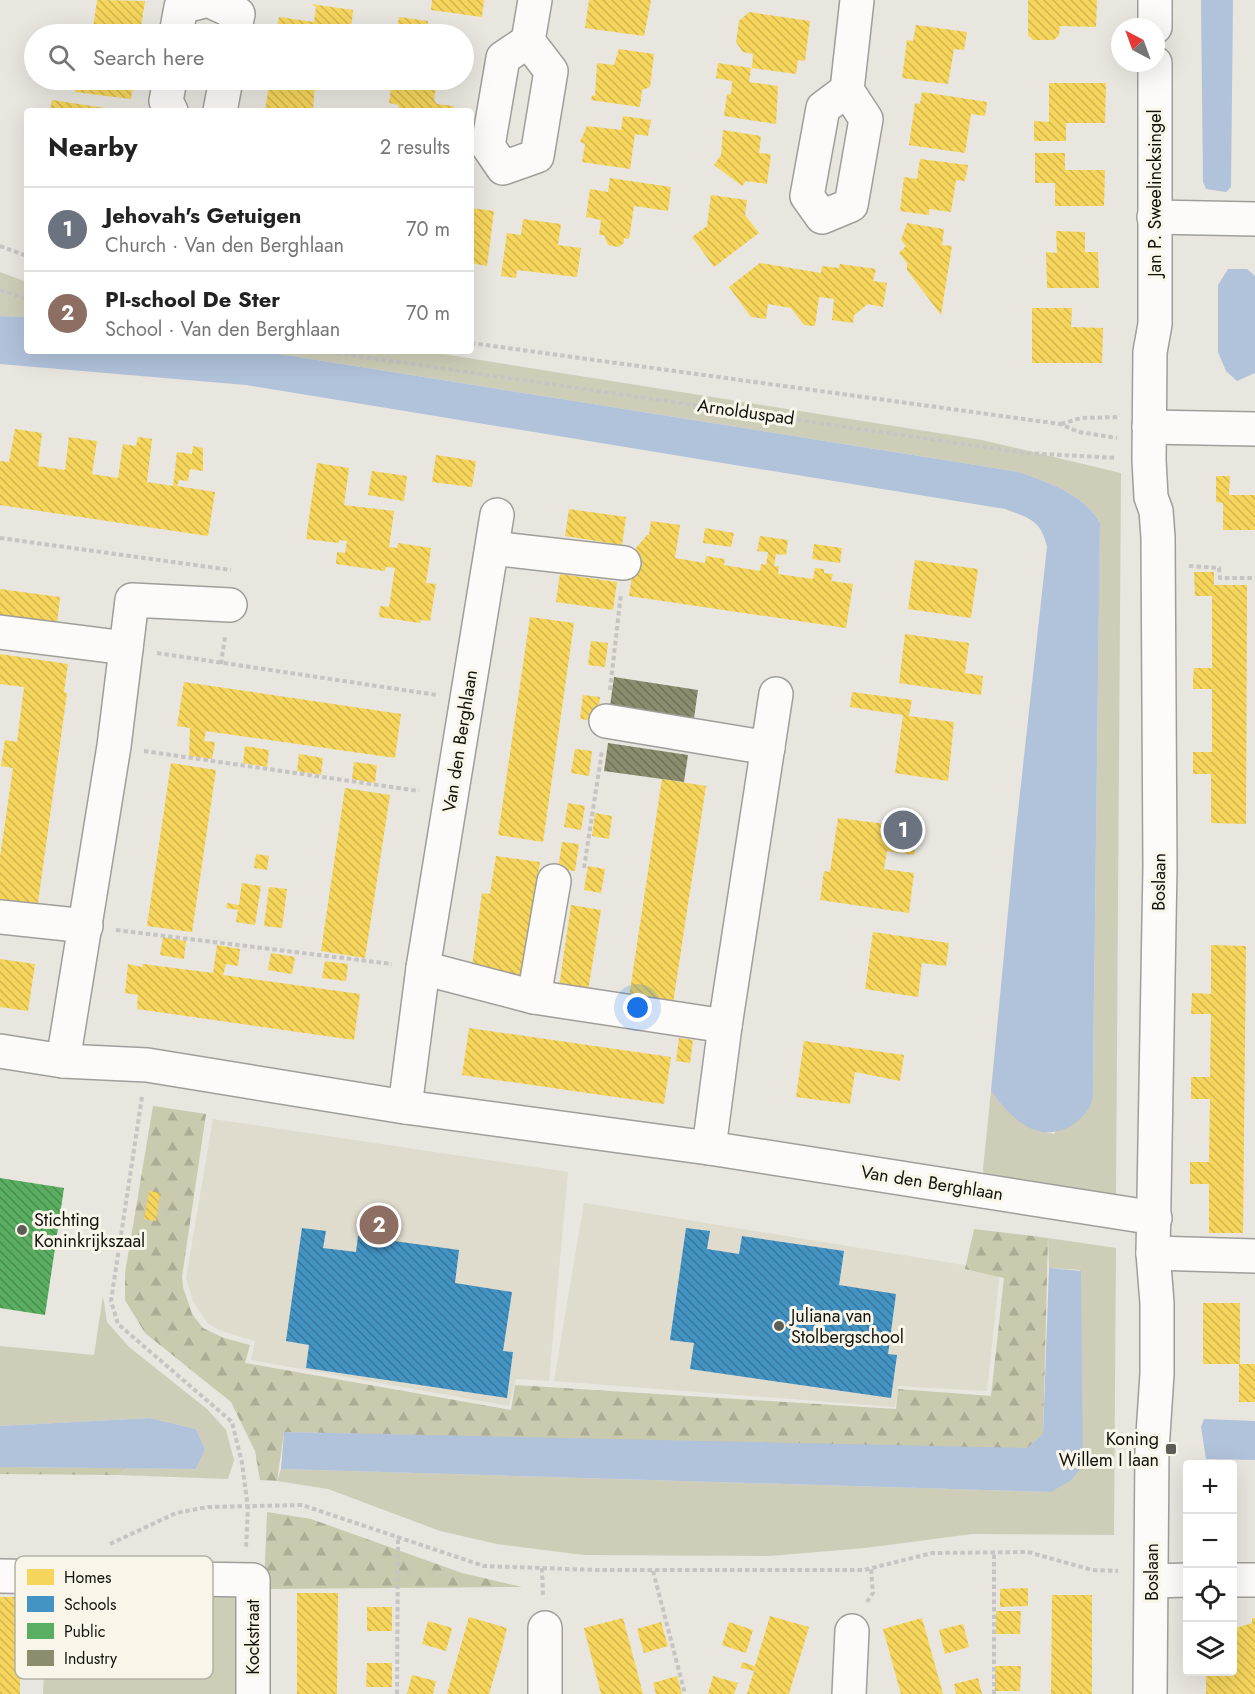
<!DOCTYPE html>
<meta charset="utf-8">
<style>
:root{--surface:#fff;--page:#f6f6f6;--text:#222;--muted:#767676;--line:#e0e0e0;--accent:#5e5c56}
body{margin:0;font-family:Jost,sans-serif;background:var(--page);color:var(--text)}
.controls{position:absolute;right:18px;bottom:18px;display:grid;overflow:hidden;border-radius:6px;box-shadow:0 6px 24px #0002}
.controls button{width:54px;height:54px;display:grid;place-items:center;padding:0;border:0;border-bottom:2px solid var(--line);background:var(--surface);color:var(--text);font:30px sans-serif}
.compass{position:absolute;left:1111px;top:18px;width:54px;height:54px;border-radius:50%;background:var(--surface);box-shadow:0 6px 24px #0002;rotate:319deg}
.you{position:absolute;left:638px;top:1008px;width:21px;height:21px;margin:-15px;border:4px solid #fff;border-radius:50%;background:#1a73e8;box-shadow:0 0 0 9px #1a73e833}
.badge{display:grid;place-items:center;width:39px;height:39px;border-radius:50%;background:var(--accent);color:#fff;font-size:20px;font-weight:700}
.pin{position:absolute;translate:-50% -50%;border:3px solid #fff;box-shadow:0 2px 6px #0006}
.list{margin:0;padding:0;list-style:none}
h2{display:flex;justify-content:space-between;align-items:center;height:78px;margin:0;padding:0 24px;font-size:26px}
h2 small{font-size:20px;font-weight:400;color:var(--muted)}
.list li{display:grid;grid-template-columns:39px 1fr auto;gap:18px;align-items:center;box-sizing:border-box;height:84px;padding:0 24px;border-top:2px solid var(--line)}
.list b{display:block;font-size:22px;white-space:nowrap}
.list p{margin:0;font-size:20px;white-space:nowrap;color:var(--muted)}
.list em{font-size:20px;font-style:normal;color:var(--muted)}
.icon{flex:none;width:33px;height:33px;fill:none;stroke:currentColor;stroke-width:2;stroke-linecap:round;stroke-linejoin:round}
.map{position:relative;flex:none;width:1255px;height:1694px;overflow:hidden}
.search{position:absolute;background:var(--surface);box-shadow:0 6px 24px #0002;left:24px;top:24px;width:450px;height:66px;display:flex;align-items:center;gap:15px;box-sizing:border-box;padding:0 21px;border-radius:33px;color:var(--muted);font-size:22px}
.panel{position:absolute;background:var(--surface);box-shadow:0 6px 24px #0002;left:24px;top:108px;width:450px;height:246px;border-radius:6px}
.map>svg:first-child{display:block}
</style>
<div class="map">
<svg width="1255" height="1694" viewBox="0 0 1255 1694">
<defs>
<pattern id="forest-firs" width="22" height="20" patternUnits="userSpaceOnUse" patternTransform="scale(1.5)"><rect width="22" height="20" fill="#cacaae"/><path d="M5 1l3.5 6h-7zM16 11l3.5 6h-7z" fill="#adac94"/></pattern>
<pattern id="homes-back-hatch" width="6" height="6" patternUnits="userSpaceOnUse" patternTransform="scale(1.5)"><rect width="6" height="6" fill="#f6d55c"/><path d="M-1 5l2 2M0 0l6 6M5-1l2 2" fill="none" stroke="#d2b64f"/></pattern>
<pattern id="schools-back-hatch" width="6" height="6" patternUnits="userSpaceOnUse" patternTransform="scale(1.5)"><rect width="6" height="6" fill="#4393c3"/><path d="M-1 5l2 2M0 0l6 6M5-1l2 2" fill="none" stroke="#37779d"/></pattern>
<pattern id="public-back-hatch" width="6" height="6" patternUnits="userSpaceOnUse" patternTransform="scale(1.5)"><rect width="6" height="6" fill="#5aae61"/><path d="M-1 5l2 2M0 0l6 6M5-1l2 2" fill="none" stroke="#498c4e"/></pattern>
<pattern id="industry-back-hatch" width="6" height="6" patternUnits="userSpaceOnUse" patternTransform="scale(1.5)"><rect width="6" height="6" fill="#8c8c6e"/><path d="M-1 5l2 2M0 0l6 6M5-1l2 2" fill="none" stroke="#717159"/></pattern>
</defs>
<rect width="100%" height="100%" fill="#e8e6df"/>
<g fill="#dfdbcd">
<polygon points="213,1119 568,1172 549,1381 516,1379 509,1406 251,1360 255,1341 221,1331 207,1323 193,1301 186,1278"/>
<polygon points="584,1203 1000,1271 987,1391 898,1386 895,1407 554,1381"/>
</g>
<g fill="#ceceb8">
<polygon points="0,272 27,282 27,317 0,316"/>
<path d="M260,351H424L982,440L1121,473L1116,1195L1104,1197L984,1178L983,1169L991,1091C1009,1116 1024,1128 1054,1134L1093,1078L1100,523C1084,494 1049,483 1019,472Z"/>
<polygon points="1048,1238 1116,1248 1114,1535 972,1534 865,1548 770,1556 584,1555 497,1544 440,1531 328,1489 277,1481 281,1469 1051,1492 1080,1270 1049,1268"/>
<polygon points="103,1296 107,1322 129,1347 207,1409 226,1430 234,1460 228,1479 118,1475 127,1468 196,1469 205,1449 196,1429 150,1418 0,1426 0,1346 94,1355"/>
<polygon points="47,1592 239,1597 238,1694 43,1694"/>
</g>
<g fill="url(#forest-firs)">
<polygon points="153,1106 206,1114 182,1277 183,1287 192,1314 203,1328 224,1338 250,1345 245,1363 511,1410 515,1385 896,1409 898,1389 991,1396 1004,1278 965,1269 974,1229 1048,1238 1043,1434 1027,1448 997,1449 284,1432 277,1481 260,1480 255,1451 231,1402 145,1333 125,1300 125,1273"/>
<polygon points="0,1467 127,1468 118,1475 0,1474"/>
<polygon points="267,1512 311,1519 462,1573 522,1587 264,1589"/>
</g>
<g fill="#b1c2db">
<polygon points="1201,0 1233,0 1231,187 1226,192 1206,189 1203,182"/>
<polygon points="1228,269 1247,269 1255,276 1255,373 1237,381 1226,371 1218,352 1218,285"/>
<path d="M0,316L27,317V351H260L1019,472C1049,483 1084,494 1100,523L1093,1078C1093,1086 1094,1099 1090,1106C1086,1115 1075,1124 1067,1128C1035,1143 1009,1116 991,1091L1015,839L1047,547C1041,520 1029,518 1005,509L246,385L0,364Z"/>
<polygon points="1049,1268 1081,1271 1083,1466 1070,1481 1051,1492 281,1469 284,1432 1027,1448 1043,1434"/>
<polygon points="150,1418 196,1429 205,1449 196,1469 0,1467 0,1426"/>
<polygon points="1204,1419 1255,1421 1255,1460 1206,1459 1201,1427"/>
</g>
<g fill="url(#homes-back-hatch)">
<polygon points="97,0 145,1 140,34 93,28"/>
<polygon points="432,0 484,0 482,17 431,10"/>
<polygon points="589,0 651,0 644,36 585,28"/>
<polygon points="1028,0 1097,0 1096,27 1060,26 1059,35 1054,40 1033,40 1028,35"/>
<polygon points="311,4 353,10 351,29 332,26 331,34 276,34 279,17 314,22 316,7"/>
<polygon points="749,12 810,21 805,61 798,60 796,74 752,68 753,54 743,52 736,42 739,21"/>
<polygon points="399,17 428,21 426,34 396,34"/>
<polygon points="916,25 967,32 964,50 954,49 948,84 902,78 907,40 913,41"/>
<polygon points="619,49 654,54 650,87 642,90 640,107 591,100 592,95 595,96 597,63 614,65"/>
<polygon points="718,63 751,68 749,82 778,86 776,124 724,116 727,94 731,94 732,81 716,78"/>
<polygon points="77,80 134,80 131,99 75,92"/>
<polygon points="284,80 315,80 313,111 265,111 269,85 286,88"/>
<polygon points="392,82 436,87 434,100 437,104 454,106 453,111 398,111 399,105 389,103"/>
<polygon points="1049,83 1106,83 1105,123 1066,123 1066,141 1034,141 1034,121 1049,122"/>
<polygon points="922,92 987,102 985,116 971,114 965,153 909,145 915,103 920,104"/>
<polygon points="52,100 105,108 105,111 50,111"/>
<polygon points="623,116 651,120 648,136 635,134 630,169 582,162 585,144 580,142 587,126 621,130"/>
<polygon points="723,130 761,136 759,153 771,154 767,184 746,181 742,186 714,165 721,155"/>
<polygon points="1035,153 1065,153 1065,170 1105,170 1104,206 1055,206 1055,183 1035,183"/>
<polygon points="920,159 968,165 965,181 956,180 951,212 929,209 929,215 900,211 904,177 917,179"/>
<polygon points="610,178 671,187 668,211 634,206 629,239 624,238 624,243 618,247 608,245 604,235 599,235 601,220 586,217 590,189 608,192"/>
<polygon points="711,195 747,200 745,215 759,233 714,267 692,237 707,226"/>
<polygon points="471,208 494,211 487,266 471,263"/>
<polygon points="523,219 561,224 558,245 581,248 577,277 517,270 516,278 501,276 507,233 521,235"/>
<polygon points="907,223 944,229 942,245 952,246 941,315 907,270 907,263 899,253 906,246 901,240"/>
<polygon points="1056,231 1085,232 1085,252 1098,252 1099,288 1047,288 1046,252 1057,253"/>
<polygon points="760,263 821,273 822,266 839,268 840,264 876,269 873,281 887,283 883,307 868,304 854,315 853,323 832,320 834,299 819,297 815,326 804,325 791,308 768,304 766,319 751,317 729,287"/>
<polygon points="1032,308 1072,308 1071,327 1103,328 1102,363 1032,363"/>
<polygon points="15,429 42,433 38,466 65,470 69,437 97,441 92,474 118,478 123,444 136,446 138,437 152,439 147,482 173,486 177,452 192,454 193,446 203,448 203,471 190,469 188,481 179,480 177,486 215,492 208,536 0,505 0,461 9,462"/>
<polygon points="436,455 476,461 472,487 432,482"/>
<polygon points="317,463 349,468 344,505 394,511 389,547 397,548 398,543 431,548 426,583 436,584 430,621 421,620 420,623 379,617 380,606 389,607 395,568 386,567 385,571 336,564 337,552 345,553 347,541 339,540 339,543 306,539"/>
<polygon points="372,471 407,476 404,501 368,495"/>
<polygon points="1216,476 1230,476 1229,495 1255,495 1255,530 1223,530 1223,503 1216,502"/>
<polygon points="569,509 626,517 622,545 565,536"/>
<polygon points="651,521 680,525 675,558 705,563 706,556 718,558 725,559 724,565 760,571 761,564 766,565 768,552 757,551 760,536 788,540 786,555 776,554 774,566 779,566 778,574 813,579 815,568 824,569 824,573 833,574 831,581 853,584 846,628 629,596 636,548 647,535 649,535"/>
<polygon points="705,528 734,533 731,547 703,543"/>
<polygon points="814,544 842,548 840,563 812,559"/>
<polygon points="915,560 978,569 971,618 908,609"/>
<polygon points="1194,572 1214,572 1214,585 1247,585 1246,824 1211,823 1211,774 1193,774 1193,752 1212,752 1212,689 1193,689 1193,678 1194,668 1212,668 1212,596 1195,596"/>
<polygon points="560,574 617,582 613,610 556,602"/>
<polygon points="0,589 60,597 57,625 0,617"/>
<polygon points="530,617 574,623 543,842 498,835"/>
<polygon points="905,634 969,643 965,673 983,676 981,695 899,683"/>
<polygon points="591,641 608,643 605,667 588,665"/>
<polygon points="0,654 68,664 64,692 67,693 37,910 0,904 0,857 13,768 1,766 5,740 17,742 24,687 0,684"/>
<polygon points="184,682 401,714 395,758 206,731 204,741 215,742 212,759 189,756 190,728 177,726"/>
<polygon points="852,692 912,700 909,716 954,722 948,781 895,773 903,715 850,707"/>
<polygon points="583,695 600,697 597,721 580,719"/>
<polygon points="245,746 269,750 267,767 243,763"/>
<polygon points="575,749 592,751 589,776 571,773"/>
<polygon points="299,754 323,758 321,775 297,771"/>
<polygon points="354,762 377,765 375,783 352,779"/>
<polygon points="171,763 216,770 192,932 147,926"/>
<polygon points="662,779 706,786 673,1003 629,997"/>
<polygon points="345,788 390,795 365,958 321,951"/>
<polygon points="568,803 585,806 581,830 564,827"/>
<polygon points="595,813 612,816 609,839 592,836"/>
<polygon points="838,818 918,828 914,855 887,851 884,869 914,873 909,913 820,900 824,871 830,872"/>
<polygon points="562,842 579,844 575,871 558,869"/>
<polygon points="256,854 269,856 267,870 254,868"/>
<polygon points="496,856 540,862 520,982 471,974 482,893 490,894"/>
<polygon points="588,866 605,869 601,893 584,890"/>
<polygon points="242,883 261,886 255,925 236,922 238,910 226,908 227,903 239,905"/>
<polygon points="269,887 287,889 282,928 264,926"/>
<polygon points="571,905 601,910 588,991 559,987"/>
<polygon points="873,932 949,943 946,966 922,963 918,997 865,989"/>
<polygon points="163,937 186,941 184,959 160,955"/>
<polygon points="217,945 240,949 238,966 226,964 223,975 360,994 354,1040 137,1009 138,995 125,993 128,964 142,967 143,964 213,973"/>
<polygon points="1211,945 1246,946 1243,1233 1209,1233 1209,1184 1190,1184 1190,1162 1209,1162 1210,1099 1191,1099 1191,1077 1210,1077 1211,1014 1191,1014 1192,993 1211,994"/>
<polygon points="271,953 295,957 292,974 268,970"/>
<polygon points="0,959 35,964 28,1011 0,1007"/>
<polygon points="325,961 348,964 346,981 322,978"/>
<polygon points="469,1028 671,1057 664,1104 462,1075"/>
<polygon points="679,1038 693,1040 690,1063 676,1061"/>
<polygon points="804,1041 904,1055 900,1081 855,1072 850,1104 796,1097"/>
<polygon points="149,1191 160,1193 156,1221 144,1219"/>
<polygon points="1203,1303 1240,1303 1240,1364 1255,1364 1255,1402 1239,1402 1239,1364 1203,1364"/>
<polygon points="1028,1588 1028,1606 1000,1607 1000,1589"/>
<polygon points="297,1593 338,1593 337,1694 297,1694"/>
<polygon points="1052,1595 1092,1595 1092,1694 1051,1694"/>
<rect x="0" y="1597" width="20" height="97"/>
<rect x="367" y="1607" width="25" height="24"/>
<polygon points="996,1611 1021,1611 1020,1634 996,1634"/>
<polygon points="770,1616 809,1627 789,1694 747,1694 754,1671 741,1668 742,1662 755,1666"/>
<polygon points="469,1617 507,1628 500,1656 489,1694 447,1694"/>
<polygon points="623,1618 643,1694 601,1694 584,1628"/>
<polygon points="922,1618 943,1694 901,1694 883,1629"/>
<polygon points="1252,1618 1255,1618 1255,1694 1206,1694 1206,1672 1233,1671 1233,1629 1252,1623"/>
<polygon points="428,1621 452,1628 446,1651 422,1644"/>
<polygon points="661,1622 668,1646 644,1653 637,1629"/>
<polygon points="729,1622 753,1630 746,1653 722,1645"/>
<polygon points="963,1624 969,1647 945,1654 939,1630"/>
<polygon points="367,1663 392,1663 392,1687 366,1687"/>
<polygon points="995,1666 1021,1666 1020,1691 995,1691"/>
<polygon points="412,1675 436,1681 433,1694 407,1694"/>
<polygon points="677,1676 682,1694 656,1694 653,1683"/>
<polygon points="713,1676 738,1683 734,1694 708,1694"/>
<polygon points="978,1678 982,1694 956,1694 954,1684"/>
</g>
<g fill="url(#schools-back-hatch)">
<polygon points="302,1228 326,1231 323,1248 356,1252 358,1236 459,1250 455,1283 512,1292 503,1351 513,1352 507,1398 306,1368 309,1345 286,1341"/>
<polygon points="686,1228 710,1231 707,1249 739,1254 742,1236 844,1251 839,1285 896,1294 888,1354 897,1355 891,1398 690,1369 694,1343 670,1340"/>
</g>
<polygon fill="url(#public-back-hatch)" points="0,1178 64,1188 45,1315 0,1308"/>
<g fill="url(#industry-back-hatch)">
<polygon points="614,677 698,690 694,718 610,706"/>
<polygon points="608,743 688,755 684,782 604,771"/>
</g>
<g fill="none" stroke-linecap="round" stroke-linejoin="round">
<defs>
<g id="minor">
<polyline points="1155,27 1155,0"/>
<polyline points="176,34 181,7 208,0 238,14 234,34"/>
<polyline points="528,41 551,71 537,156 503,168 488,146 503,58 528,41 535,0"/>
<polyline points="170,80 166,101 171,111"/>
<polyline points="847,90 823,108 807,196 822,217 851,205 866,119 847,90 857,0"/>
<polyline points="220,111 226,80"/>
<polyline points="1154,217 1255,219"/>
<polyline points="1149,427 1255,429"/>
<polyline points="492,548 624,563"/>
<polyline points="0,632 126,648"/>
<polyline points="606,721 768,748"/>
<polyline points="0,917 86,926"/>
<polyline points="423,968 534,997 725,1026"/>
<polyline points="534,997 554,881"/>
<polyline points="0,1051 63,1061 147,1065 405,1107 709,1148 1155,1218"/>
<polyline points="63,1061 114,746 132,600 230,605"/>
<polyline points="405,1107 423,968 497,515"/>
<polyline points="709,1148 725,1026 776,694"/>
<polyline points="1153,1253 1255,1256"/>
<polyline points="0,1576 253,1580 253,1694"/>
<polyline points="1232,1580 1255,1580"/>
<polyline points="1152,1581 1188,1580"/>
<polyline points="545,1628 545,1694"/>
<polyline points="849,1694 852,1631"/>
<polyline points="1150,1694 1152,1450 1157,1374 1157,1303 1153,1253 1160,867 1158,537 1156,511 1151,497 1149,460 1150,352 1155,324 1155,63"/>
</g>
</defs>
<use href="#minor" stroke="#a09e9a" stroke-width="36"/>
<g stroke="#c7c5c3" stroke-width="4" stroke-dasharray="4.5 3" stroke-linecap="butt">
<polyline points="0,246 27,256"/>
<polyline points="0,290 27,299"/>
<polyline points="471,343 1060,424 1079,432 1117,438"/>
<polyline points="322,351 1025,453 1117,458"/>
<polyline points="1061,424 1081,418 1118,417"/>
<polyline points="0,538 231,570"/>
<polyline points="1189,566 1219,568 1220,578 1255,578"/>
<polyline points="157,653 437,695"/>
<polyline points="221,664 225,637"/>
<polyline points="610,690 621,593"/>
<polyline points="144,751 419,791"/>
<polyline points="584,868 602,751"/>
<polyline points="116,930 392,964"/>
<polyline points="142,1097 111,1301 118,1324 232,1422 242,1463 248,1508 246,1548"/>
<polyline points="110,1544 176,1513 208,1507 302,1505 484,1566 596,1570 864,1570 932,1553 1028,1552 1092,1570 1118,1571"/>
<polyline points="542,1568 543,1598"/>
<polyline points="653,1571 685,1694"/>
<polyline points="867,1602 873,1593 871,1569"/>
<polyline points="397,1694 398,1536"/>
<polyline points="994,1694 994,1553"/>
</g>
<use href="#minor" stroke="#fcfbfa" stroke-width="33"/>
</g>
<g fill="#5e5c56" stroke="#f9f5e8" stroke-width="2">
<circle cx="22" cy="1230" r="6"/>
<circle cx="779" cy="1326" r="6"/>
<rect x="1165" y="1443" width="12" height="12" rx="3"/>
</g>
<g text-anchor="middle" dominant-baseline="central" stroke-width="6" stroke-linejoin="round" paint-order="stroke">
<g font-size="18" fill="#13110d" stroke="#f9f5e8">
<text transform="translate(1155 193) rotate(-90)">Jan P. Sweelincksingel</text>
<text transform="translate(746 412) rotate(8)">Arnolduspad</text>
<text transform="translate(460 741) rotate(-81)">Van den Berghlaan</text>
<text transform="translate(1159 882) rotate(-89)">Boslaan</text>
<text transform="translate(932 1183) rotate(9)">Van den Berghlaan</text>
<text transform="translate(1152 1572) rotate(-90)">Boslaan</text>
<text transform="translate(253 1637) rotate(-90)">Kockstraat</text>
</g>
<g font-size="18" fill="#13110d" stroke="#f9f5e8" text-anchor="start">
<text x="34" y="1220">Stichting<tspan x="34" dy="21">Koninkrijkszaal</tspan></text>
<text x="791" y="1316">Juliana van<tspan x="791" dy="21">Stolbergschool</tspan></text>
<text x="1159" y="1439" text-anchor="end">Koning<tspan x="1159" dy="21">Willem I laan</tspan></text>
</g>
</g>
<rect x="15" y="1556" width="198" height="123" rx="9" fill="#f9f5e8" stroke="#b4b1a6" stroke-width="1.5"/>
<rect x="27" y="1569" width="27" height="16" fill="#f6d55c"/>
<rect x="27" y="1596" width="27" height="16" fill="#4393c3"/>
<rect x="27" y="1623" width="27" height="16" fill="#5aae61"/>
<rect x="27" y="1650" width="27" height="16" fill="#8c8c6e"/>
<g font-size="16" fill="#13110d">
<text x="64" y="1583">Homes</text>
<text x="64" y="1610">Schools</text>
<text x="64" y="1637">Public</text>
<text x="64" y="1664">Industry</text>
</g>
</svg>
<div class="controls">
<button>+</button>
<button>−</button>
<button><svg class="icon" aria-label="locate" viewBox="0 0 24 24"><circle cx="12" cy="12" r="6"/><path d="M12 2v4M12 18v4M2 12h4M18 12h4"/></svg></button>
<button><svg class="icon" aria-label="layers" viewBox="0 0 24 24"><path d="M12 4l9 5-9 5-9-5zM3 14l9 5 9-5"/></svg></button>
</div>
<svg class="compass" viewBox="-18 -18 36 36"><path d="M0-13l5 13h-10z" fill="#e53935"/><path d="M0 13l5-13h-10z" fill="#767676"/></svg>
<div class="you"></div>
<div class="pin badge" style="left:903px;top:830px;background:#6b7280">1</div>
<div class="pin badge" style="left:379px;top:1225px;background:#8d6e63">2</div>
<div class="search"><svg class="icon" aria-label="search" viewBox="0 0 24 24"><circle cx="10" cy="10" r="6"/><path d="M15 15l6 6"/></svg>Search here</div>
<section class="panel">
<h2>Nearby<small>2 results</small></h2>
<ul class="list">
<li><span class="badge" style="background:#6b7280">1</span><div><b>Jehovah's Getuigen</b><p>Church · Van den Berghlaan</p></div><em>70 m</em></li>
<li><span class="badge" style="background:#8d6e63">2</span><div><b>PI-school De Ster</b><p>School · Van den Berghlaan</p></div><em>70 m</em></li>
</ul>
</section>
</div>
